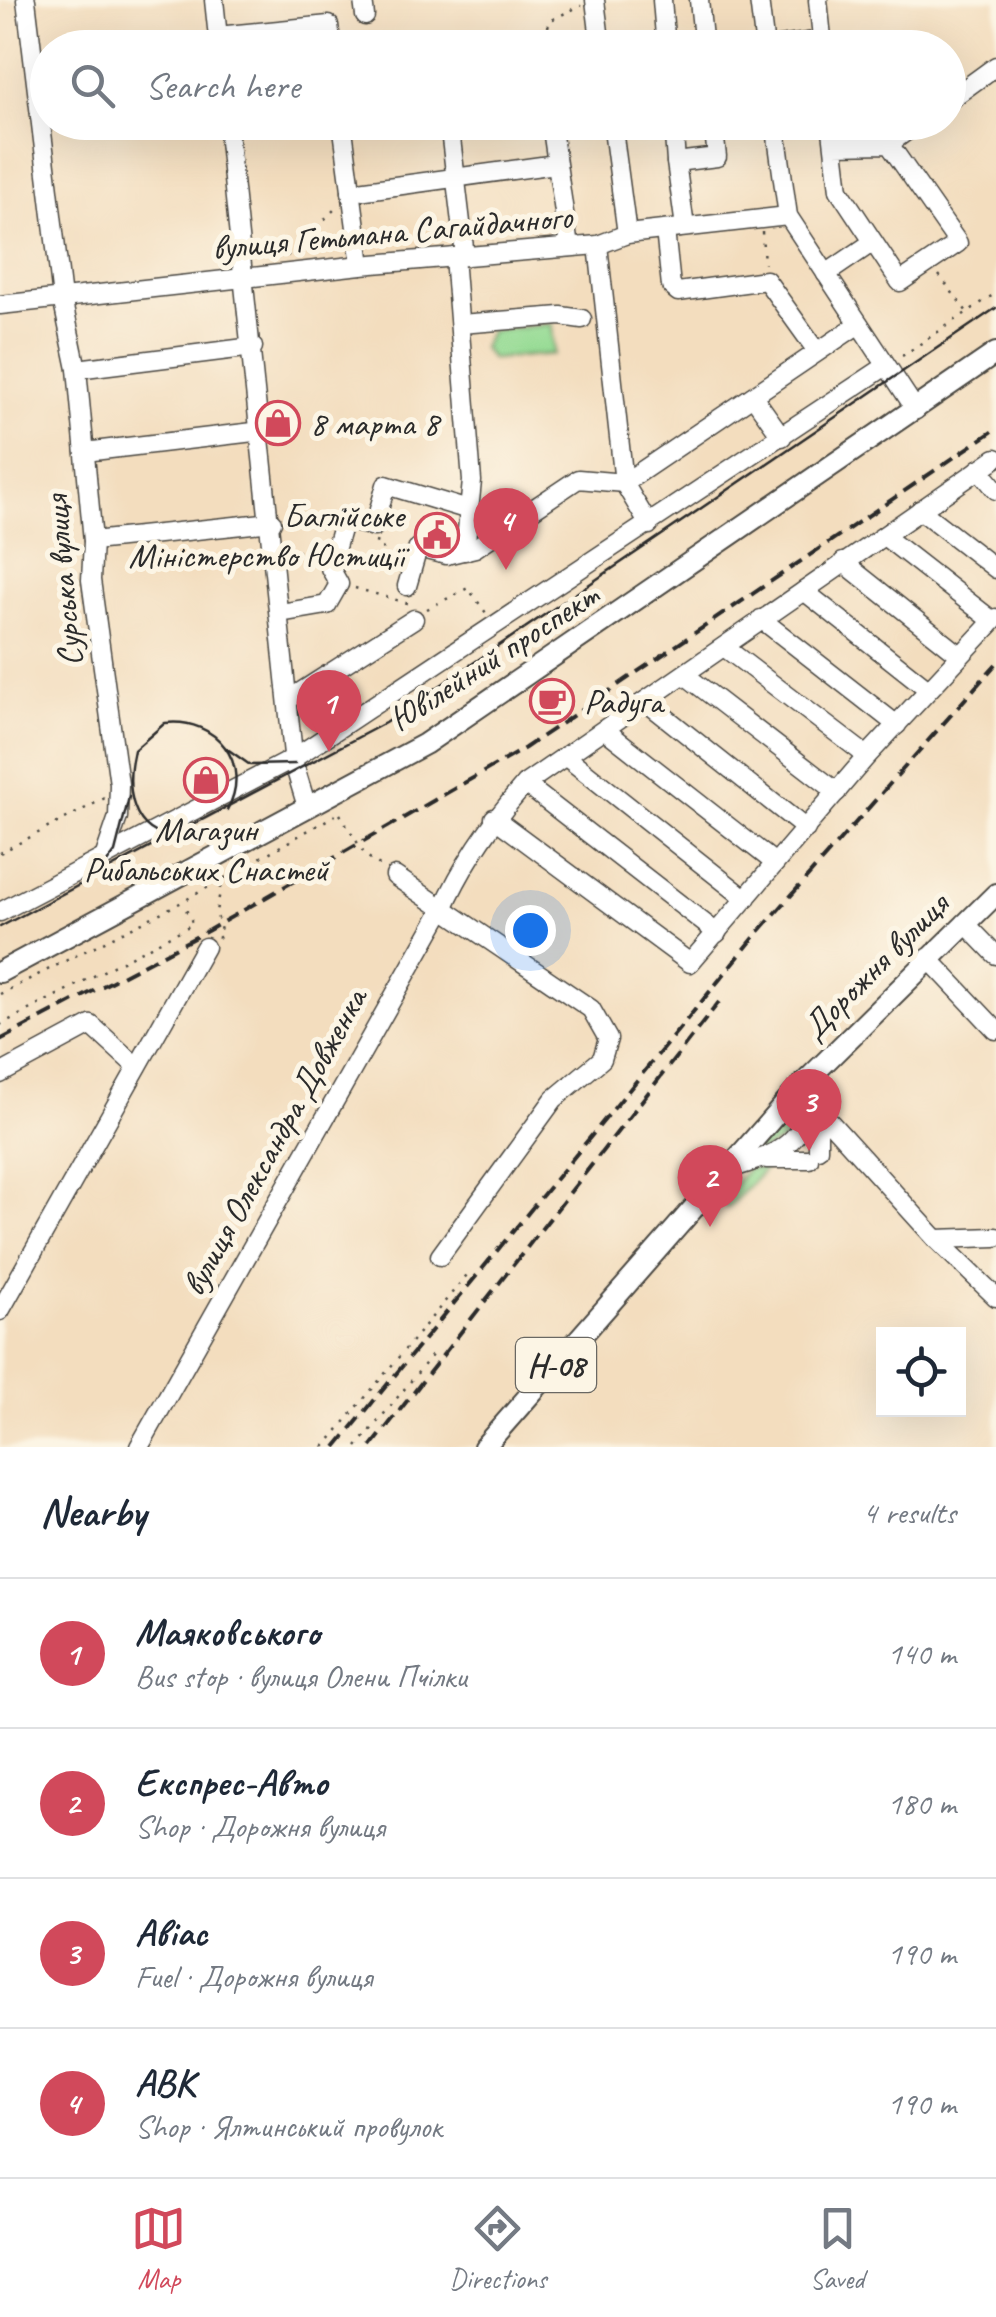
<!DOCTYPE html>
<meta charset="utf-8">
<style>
:root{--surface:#fff;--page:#f6f6f7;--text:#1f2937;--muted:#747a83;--line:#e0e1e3;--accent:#d1495b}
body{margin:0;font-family:Caveat,sans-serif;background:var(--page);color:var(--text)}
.controls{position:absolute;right:30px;bottom:30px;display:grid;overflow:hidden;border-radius:0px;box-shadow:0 10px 40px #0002}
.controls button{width:90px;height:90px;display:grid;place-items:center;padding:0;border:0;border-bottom:2px solid var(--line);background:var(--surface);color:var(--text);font:50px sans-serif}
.you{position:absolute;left:530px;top:930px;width:35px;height:35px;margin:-25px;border:8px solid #fff;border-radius:50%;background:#1a73e8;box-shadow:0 0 0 15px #1a73e833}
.badge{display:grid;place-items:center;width:65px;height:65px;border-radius:50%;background:var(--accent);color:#fff;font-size:32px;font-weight:700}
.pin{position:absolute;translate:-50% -82px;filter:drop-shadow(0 2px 5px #0008)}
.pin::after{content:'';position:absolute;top:52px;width:35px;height:30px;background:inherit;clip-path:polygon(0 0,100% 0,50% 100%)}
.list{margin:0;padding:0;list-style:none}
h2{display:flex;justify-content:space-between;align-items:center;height:130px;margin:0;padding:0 40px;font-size:42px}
h2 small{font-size:32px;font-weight:400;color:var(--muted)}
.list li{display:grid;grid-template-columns:65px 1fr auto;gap:30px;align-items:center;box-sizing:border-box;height:150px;padding:0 40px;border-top:2px solid var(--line)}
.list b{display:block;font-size:38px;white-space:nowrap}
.list p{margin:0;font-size:32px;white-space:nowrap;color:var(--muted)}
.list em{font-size:32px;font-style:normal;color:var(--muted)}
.icon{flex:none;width:55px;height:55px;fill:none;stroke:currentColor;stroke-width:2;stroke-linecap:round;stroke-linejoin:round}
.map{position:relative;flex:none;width:996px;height:1447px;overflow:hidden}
.search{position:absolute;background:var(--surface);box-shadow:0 10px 40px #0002;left:30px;right:30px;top:30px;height:110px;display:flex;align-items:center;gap:25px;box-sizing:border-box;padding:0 35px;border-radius:55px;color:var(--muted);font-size:38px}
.sheet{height:730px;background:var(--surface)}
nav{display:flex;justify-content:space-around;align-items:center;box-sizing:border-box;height:140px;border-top:2px solid var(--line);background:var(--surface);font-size:28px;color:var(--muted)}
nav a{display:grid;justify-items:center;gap:5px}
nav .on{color:var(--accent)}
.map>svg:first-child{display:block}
</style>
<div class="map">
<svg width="996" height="1447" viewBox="0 0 996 1447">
<rect width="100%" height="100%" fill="#fcf5e5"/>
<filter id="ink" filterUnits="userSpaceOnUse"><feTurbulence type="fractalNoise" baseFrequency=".01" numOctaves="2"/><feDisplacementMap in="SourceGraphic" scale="20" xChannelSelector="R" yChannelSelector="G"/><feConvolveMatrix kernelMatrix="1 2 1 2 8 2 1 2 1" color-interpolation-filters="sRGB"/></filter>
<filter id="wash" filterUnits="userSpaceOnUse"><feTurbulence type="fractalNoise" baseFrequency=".0048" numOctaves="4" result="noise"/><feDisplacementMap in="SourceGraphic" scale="40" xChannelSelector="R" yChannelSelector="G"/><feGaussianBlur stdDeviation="2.25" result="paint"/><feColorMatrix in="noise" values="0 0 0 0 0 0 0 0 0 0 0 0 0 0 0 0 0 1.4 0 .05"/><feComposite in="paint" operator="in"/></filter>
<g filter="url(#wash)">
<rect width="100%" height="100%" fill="#f3ddbe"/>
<g fill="#96db94" stroke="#608360" stroke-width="2.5">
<polygon points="552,324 554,354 492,359 482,348 490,331"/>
<polygon points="797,1099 802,1114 782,1141 742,1159"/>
<polygon points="767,1167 727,1208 720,1201 747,1169"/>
</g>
</g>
<g filter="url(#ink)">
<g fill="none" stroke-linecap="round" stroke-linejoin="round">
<defs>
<g id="minor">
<polyline points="26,0 62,298 77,369 93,541 91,580 119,784 118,817 104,858"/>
<polyline points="214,0 219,47"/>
<polyline points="363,0 365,16"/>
<polyline points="595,0 601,48"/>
<polyline points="662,0 666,48"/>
<polyline points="699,0 704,48"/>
<polyline points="759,0 765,48"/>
<polyline points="818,0 823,47"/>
<polyline points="217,36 329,25 332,48"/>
<polyline points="766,48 822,40"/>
<polyline points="948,101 996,66"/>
<polyline points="227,122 294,764 307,807"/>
<polyline points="342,122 361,265"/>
<polyline points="449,122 465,256"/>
<polyline points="551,122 569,247"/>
<polyline points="612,122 627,234"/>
<polyline points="673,122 676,162"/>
<polyline points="775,122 788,216 916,410"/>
<polyline points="831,122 839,190 900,282 958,243 889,144 834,145"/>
<polyline points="889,144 919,122"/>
<polyline points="351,192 556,164"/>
<polyline points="685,227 676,162 717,157 713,122"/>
<polyline points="665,230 671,286 678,292 766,280 817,351"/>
<polyline points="598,245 624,483 649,525"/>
<polyline points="454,257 472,481 465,551"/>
<polyline points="826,274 873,242"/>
<polyline points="0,305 361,265 598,245 627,234 788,216"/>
<polyline points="460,324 561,316 582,319"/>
<polyline points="77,369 253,347"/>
<polyline points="753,396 782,437"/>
<polyline points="85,452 262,431"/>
<polyline points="979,469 996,490"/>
<polyline points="920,510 996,569"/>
<polyline points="884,536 993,621"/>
<polyline points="93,541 272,522"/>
<polyline points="843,562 960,655"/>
<polyline points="407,586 418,548 446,555 475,548 578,479 624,483 859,324"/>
<polyline points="804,591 928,689"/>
<polyline points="280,613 327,605 339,584 330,568 344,519 374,527 386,485 472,511"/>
<polyline points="761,619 897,725"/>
<polyline points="724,647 867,756"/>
<polyline points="685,675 837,792"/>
<polyline points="288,700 414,619"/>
<polyline points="645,701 806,829"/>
<polyline points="605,730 775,863"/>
<polyline points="565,756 746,899"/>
<polyline points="525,784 717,933"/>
<polyline points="494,818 690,963 867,756 996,618"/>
<polyline points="395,876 591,1009 608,1039 602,1059 554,1099 440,1256"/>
<polyline points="0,912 294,758 886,366"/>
<polyline points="965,923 996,955"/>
<polyline points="928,958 996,1030"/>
<polyline points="0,1074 91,1025 137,1067"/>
<polyline points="799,1088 936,1239 996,1297"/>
<polyline points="810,1107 818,1125 818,1149"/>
<polyline points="766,1159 809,1159"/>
<path d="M726,1170C762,1159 796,1151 808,1112L801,1093"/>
<polyline points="936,1239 996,1237"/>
<polyline points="0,1311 205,947"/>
<path d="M139,1447L442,911C463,863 490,824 525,784L996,458"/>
</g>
<g id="major">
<polyline points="0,972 425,744 996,353"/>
<polyline points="484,1447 799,1088 996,894"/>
</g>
</defs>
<use href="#minor" stroke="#494641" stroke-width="21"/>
<use href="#major" stroke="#494641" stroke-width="24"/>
<g stroke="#494641" stroke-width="2.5" stroke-dasharray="2.5 8" stroke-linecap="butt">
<polyline points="548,45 562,44"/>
<polyline points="545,48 549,21 582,5"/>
<polyline points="762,232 764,264"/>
<polyline points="287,256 338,206"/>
<polyline points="939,275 967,312"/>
<polyline points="902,356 996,293"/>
<polyline points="288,522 325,528"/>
<polyline points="375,542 382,544 383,559"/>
<polyline points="286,550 317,554"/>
<polyline points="355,588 410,604"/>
<polyline points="427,609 468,588 486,613"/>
<polyline points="340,814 365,855 384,868"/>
<polyline points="0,853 105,798"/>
<polyline points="218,938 222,935 216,911 223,879"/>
<polyline points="0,994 182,902 339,813"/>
<polyline points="0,1025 193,924 183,903"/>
<polyline points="324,1447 471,1270"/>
<polyline points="357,1447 433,1354"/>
</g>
<use href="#minor" stroke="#fff" stroke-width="18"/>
<use href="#major" stroke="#fff" stroke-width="20"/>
<g stroke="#2b2b2b" stroke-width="2.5">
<polyline points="226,748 250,765 295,764"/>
<path d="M178,838C130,835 125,788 134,750L165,723C216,717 253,764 227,810"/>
<polyline points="101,871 115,852 129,797"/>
<polyline points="0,927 385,723 996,308"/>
</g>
<g stroke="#2b2b2b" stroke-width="4" stroke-dasharray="15 8" stroke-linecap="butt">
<polyline points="0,1040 209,930 525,748 996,429"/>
<polyline points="336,1447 757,934 996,664"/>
<polyline points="371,1447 719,1002"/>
</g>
</g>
</g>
<defs>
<symbol id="shop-ring" viewBox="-11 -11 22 22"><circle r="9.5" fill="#fcf5e5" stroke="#d1495b" stroke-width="1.5"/><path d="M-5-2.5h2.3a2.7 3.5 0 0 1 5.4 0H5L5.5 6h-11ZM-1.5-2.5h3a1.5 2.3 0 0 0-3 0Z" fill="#d1495b"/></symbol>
<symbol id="civic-ring" viewBox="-11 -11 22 22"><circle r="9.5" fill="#fcf5e5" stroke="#d1495b" stroke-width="1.5"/><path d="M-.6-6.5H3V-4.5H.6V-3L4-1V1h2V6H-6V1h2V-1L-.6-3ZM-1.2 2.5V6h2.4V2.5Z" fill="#d1495b"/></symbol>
<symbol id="cafe-ring" viewBox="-11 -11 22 22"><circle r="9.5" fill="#fcf5e5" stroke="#d1495b" stroke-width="1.5"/><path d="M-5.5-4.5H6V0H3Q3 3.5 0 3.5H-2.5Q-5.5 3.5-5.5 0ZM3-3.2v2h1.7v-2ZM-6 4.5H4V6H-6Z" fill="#d1495b"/></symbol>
</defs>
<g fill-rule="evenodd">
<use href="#shop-ring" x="253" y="398" width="50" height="50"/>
<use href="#civic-ring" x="412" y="510" width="50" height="50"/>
<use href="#cafe-ring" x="527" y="676" width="50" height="50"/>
<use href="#shop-ring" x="181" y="755" width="50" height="50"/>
</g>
<g text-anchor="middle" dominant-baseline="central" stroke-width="10" stroke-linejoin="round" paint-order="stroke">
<rect fill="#fcf5e5" stroke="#6a6863" stroke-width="2.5" x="516" y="1338" width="80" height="54" rx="8"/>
<g font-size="32" font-weight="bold" fill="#2b2b2b">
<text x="556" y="1365">Н-08</text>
</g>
<g font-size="35" fill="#2b2b2b" stroke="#fcf5e5">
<text transform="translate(392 232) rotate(-5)">вулиця Гетьмана Сагайдачного</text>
<text transform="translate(63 581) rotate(-95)">Сурська вулиця</text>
<text transform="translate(494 657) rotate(-33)">Ювілейний проспект</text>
<text transform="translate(875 966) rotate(-45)">Дорожня вулиця</text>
<text transform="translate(274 1142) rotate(-61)">вулиця Олександра Довженка</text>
</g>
<g font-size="35" fill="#2b2b2b" stroke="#fcf5e5" text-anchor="start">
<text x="310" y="423">8 марта 8</text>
<text x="404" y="515" text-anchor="end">Баглійське<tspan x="404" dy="40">Міністерство Юстиції</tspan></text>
<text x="584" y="701">Радуга</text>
<text x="206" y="829" text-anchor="middle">Магазин<tspan x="206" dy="40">Рибальських Снастей</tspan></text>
</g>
</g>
</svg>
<div class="controls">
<button><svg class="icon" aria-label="locate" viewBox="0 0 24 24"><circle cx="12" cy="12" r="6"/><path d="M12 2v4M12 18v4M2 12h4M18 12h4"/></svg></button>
</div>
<div class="you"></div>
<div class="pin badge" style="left:329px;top:752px">1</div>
<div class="pin badge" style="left:710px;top:1227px">2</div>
<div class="pin badge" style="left:809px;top:1151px">3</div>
<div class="pin badge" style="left:506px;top:570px">4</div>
<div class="search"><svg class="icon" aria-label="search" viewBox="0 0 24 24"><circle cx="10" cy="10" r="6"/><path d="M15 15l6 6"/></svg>Search here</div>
</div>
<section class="sheet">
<h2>Nearby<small>4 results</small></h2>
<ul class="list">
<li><span class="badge">1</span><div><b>Маяковського</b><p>Bus stop · вулиця Олени Пчілки</p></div><em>140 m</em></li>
<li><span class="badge">2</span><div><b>Експрес-Авто</b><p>Shop · Дорожня вулиця</p></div><em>180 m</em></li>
<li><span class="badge">3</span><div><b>Авіас</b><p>Fuel · Дорожня вулиця</p></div><em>190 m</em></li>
<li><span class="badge">4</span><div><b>АВК</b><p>Shop · Ялтинський провулок</p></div><em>190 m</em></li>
</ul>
</section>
<nav>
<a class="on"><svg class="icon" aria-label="map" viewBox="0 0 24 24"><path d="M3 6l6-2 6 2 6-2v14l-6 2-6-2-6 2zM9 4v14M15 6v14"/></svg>Map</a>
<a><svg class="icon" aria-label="directions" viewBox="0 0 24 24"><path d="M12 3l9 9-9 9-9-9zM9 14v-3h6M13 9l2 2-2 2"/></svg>Directions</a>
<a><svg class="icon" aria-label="saved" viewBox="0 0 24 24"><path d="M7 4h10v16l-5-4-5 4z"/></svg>Saved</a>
</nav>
